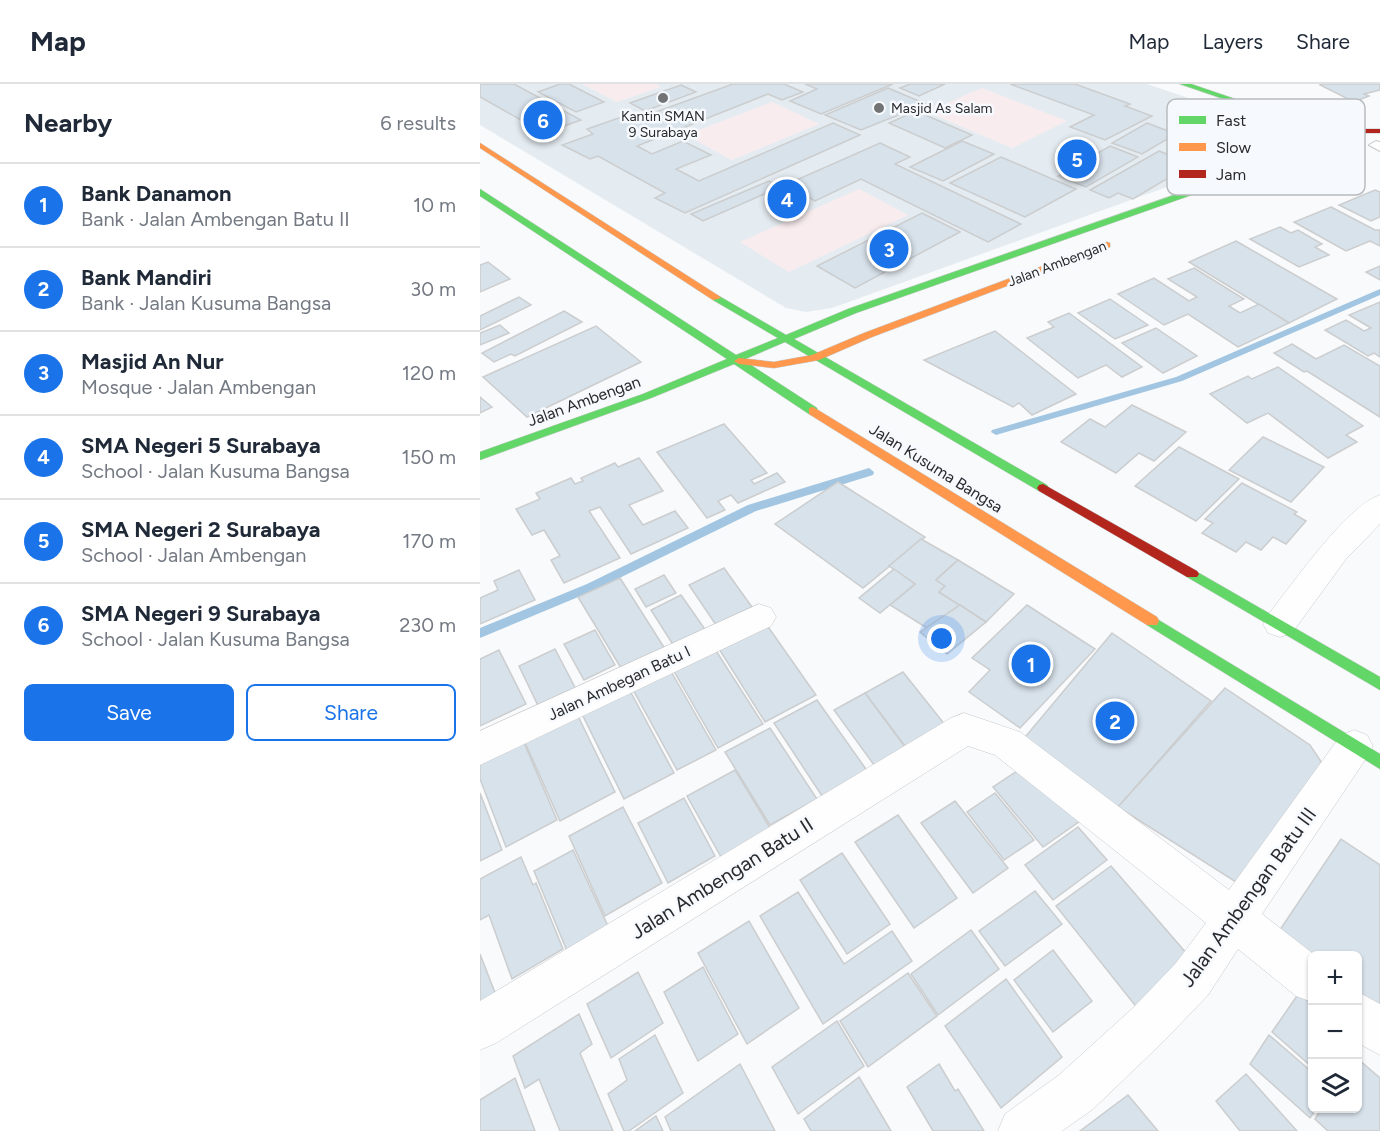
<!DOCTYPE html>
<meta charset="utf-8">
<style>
:root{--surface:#fff;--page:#f6f6f7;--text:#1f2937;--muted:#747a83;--line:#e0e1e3;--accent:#1a73e8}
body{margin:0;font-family:Figtree,sans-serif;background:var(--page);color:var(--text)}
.controls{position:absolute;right:18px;bottom:18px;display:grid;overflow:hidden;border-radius:9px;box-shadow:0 2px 4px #0004}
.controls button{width:54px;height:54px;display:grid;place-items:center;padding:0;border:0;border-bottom:2px solid var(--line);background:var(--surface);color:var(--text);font:30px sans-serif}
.you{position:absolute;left:462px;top:555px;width:21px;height:21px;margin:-15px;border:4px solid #fff;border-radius:50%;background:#1a73e8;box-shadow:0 0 0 9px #1a73e833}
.badge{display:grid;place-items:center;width:39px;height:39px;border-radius:50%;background:var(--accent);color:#fff;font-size:20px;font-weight:700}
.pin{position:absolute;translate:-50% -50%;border:3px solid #fff;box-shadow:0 2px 6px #0006}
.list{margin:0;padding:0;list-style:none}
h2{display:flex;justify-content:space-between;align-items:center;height:78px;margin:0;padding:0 24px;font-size:26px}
h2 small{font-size:20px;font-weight:400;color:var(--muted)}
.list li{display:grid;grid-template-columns:39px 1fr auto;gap:18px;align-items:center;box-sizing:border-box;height:84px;padding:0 24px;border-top:2px solid var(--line)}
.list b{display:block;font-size:22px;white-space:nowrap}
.list p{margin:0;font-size:20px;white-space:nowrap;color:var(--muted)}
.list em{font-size:20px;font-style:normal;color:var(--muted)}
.actions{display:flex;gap:12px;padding:18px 24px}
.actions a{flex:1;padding:14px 0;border:2px solid var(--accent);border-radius:9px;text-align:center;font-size:21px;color:var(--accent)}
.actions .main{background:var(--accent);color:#fff}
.icon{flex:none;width:33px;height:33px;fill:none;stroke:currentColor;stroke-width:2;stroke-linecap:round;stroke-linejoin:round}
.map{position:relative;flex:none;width:900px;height:1047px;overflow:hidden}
header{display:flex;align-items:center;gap:36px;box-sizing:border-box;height:84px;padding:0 30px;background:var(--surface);border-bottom:2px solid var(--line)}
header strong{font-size:28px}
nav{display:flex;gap:33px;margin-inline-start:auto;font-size:21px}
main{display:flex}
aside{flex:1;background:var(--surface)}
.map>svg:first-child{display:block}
</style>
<header>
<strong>Map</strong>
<nav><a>Map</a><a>Layers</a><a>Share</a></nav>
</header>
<main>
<aside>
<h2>Nearby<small>6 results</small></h2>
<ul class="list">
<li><span class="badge">1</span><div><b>Bank Danamon</b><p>Bank · Jalan Ambengan Batu II</p></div><em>10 m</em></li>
<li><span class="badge">2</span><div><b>Bank Mandiri</b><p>Bank · Jalan Kusuma Bangsa</p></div><em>30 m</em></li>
<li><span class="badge">3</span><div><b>Masjid An Nur</b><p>Mosque · Jalan Ambengan</p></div><em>120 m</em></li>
<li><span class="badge">4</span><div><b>SMA Negeri 5 Surabaya</b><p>School · Jalan Kusuma Bangsa</p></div><em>150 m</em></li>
<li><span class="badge">5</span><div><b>SMA Negeri 2 Surabaya</b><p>School · Jalan Ambengan</p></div><em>170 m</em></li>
<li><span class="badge">6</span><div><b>SMA Negeri 9 Surabaya</b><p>School · Jalan Kusuma Bangsa</p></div><em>230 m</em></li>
</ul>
<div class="actions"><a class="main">Save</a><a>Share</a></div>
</aside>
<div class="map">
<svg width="900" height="1047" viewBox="0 0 900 1047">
<rect width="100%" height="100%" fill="#f8fafc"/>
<polygon fill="#e5ecf1" points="0,0 667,0 797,44 803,61 352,224 326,228 306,224 0,41"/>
<g fill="#f9ecef">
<polygon points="102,0 176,0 181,3 137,18"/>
<polygon points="502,4 587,37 532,64 447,28"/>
<polygon points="292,18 339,40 252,76 206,51"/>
<polygon points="712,22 785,48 759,64 686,37"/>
<polygon points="379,105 428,131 309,188 260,158"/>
</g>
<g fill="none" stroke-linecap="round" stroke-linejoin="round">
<g fill="#a2c6e1" fill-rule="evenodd">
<polygon points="900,205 900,211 702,297 516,351 511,348 512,346 696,293"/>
<polygon points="389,384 394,388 393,391 276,427 115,506 0,554 0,544 107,500 268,421"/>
</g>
</g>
<g fill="#d8e2eb" stroke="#cbcdce" stroke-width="1.5">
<polygon points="0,0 34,0 101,36 64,49 0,13"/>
<polygon points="80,0 89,0 124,18 96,28 58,8"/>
<polygon points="253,0 304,0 323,8 302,16 288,10 157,62 172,70 203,57 231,71 196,85 219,97 353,39 380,51 205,129 175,114 185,109 118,72 110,75 82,61 113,50 107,45 153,29 162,33"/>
<polygon points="325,0 413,0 341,30 310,17 337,5"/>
<polygon points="430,0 465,0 439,12 420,4"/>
<polygon points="530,0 595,0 650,20 645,22 672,32 625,56 590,43 614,31"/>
<polygon points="843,0 900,0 900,6 884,10 889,12 874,18 840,1"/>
<polygon points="201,1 216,8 165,27 150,19"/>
<polygon points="408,4 446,20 381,46 345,31"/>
<polygon points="436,27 492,51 465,64 409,39"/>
<polygon points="667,39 696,50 662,70 632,59"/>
<polygon points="482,57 514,70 463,97 430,83"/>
<polygon points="400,59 430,73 415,80 541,140 508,158 381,95 335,117 305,101"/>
<polygon points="630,62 658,73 606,103 578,92"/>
<polygon points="679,67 712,80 653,115 638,109 629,114 610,106"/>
<polygon points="521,73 596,105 545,133 470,99"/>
<polygon points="289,97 300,103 223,137 211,130"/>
<polygon points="895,106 900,108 900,133 891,137 859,121"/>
<polygon points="851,123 895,146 900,146 900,162 890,157 866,167 814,138"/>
<polygon points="442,129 480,148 375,204 337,182"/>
<polygon points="800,143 811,149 818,146 842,160 835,163 849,171 819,183 770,155"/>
<polygon points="756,157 857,215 809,239 709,178"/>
<polygon points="8,178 30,195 0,208 0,181"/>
<polygon points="900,182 900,196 886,188"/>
<polygon points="714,184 764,215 749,222 760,229 779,220 809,239 758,263 708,230 684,241 638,210 674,194 709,217 717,213 688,195"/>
<polygon points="39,213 51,221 0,246 0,232"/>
<polygon points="630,215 668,241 635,255 598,229"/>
<polygon points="900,218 900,273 894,269 888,272 845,246 866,236 884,247 891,244 869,231"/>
<polygon points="84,227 102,238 35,272 31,270 14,278 2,269"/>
<polygon points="589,229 662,283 642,293 626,281 598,294 547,254 574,243 568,238"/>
<polygon points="20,241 29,249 0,261 0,249"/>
<polygon points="116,242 161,278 47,333 3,293"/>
<polygon points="676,244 717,272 683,289 642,259"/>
<polygon points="515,247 596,310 552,331 539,319 533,323 444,276"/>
<polygon points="812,260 836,275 864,261 900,282 900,333 827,287 824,288 794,269"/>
<polygon points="798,283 883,342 866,351 877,358 848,374 788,329 767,339 730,310 768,292 772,295"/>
<polygon points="0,313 12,323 0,329"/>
<polygon points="652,321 706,348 674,377 659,369 636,389 581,358 610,335 625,343"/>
<polygon points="244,340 287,389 271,396 274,400 297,389 305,398 258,419 251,411 238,417 245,426 227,434 177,368"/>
<polygon points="783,353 844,383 811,418 749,386"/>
<polygon points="699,363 759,395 716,437 655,402"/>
<polygon points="159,374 183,407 149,421 163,441 195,427 208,444 151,470 120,423 109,427 140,474 84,499 71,476 80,472 64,446 52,451 36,425 60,415 56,409 91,394 95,400 103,397 101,394 135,379 138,383"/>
<polygon points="358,398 445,453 383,504 295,440"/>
<polygon points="762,399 817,428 814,430 826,437 806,460 793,453 781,466 766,458 756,468 722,449 733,439 725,435"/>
<polygon points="441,455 478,476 456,496 465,502 459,508 480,521 447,544 410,521 435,500 409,482"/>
<polygon points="478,476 534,510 506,538 459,508 465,502 456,496"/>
<polygon points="244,484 272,523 236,541 209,501"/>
<polygon points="414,485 435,500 400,529 379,514"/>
<polygon points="39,486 55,516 0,540 0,514 18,506 14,497"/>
<polygon points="184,491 196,509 166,523 155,505"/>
<polygon points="140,494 187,568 144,589 98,513"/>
<polygon points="201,511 231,554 199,570 171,526"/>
<polygon points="480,521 506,538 467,570 440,548"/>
<polygon points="547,521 615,565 540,644 489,608 510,586 492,574"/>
<polygon points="284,537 336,611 285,638 236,560"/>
<polygon points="115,546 135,581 104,596 84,560"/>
<polygon points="632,549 731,617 638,723 541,658"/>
<polygon points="233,562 283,640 238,664 191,582"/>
<polygon points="75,565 99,611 62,630 39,582"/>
<polygon points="19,566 46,620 0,642 0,575"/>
<polygon points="189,584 236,666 197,686 151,602"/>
<polygon points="423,588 470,647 431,670 385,609"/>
<polygon points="148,603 194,689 144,715 100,626"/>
<polygon points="745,604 830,661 842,679 767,805 638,723"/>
<polygon points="385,609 428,667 397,685 354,626"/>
<polygon points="337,616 393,695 348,721 294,639"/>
<polygon points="96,628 135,708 80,737 43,654"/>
<polygon points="290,644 337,715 290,741 245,668"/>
<polygon points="42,654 77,736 26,763 0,695 0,674"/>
<polygon points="549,679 600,737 563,763 513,703"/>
<polygon points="255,686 290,744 241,773 207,712"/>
<polygon points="0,709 22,766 0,777"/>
<polygon points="515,709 554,756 524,776 487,728"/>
<polygon points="204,714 235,772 188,799 158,739"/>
<polygon points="475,717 528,784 493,809 441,739"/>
<polygon points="143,723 182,799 125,832 89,752"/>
<polygon points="418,731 477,814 434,844 375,758"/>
<polygon points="598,743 627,776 573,816 545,781"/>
<polygon points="861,755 900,781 900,928 897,934 878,920 878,872 832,872 832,886 793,856"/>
<polygon points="93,766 128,842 87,867 54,787"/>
<polygon points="362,769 410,840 367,870 320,796"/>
<polygon points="41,773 53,801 56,799 83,865 32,895 9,831 0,836 0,795"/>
<polygon points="631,782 714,878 658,925 576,822"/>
<polygon points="555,807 582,840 525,882 499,847"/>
<polygon points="318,808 364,880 412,847 432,877 343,940 280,832"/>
<polygon points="269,837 319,924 267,960 218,869"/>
<polygon points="491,846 519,885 458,931 431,890"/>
<polygon points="573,866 612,917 573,948 534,896"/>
<polygon points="0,870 21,924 0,936"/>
<polygon points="223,883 258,950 218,977 184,908"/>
<polygon points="158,888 183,939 131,974 107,920"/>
<polygon points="428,889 457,932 388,983 360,937"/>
<polygon points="526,895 582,973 521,1024 465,942"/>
<polygon points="819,909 832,921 832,983 792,948"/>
<polygon points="99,930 112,960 100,969 133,1047 80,1047 59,995 45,1004 33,972"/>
<polygon points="357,937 384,982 318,1030 292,983"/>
<polygon points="175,951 203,1009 149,1047 144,1047 128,1010 147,996 139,975"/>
<polygon points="789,951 832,988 832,1024 837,1024 830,1034 770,980"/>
<polygon points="878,975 900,994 900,1047 848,1047 835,1035 842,1024 878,1024"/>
<polygon points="260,980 295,1047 191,1047 185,1033"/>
<polygon points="459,980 475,1007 478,1005 504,1047 453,1047 427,1003"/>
<polygon points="766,990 817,1047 760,1047 736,1017"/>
<polygon points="379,993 411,1047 331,1047 324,1035"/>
<polygon points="35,994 55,1047 0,1047 0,1016"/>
<polygon points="648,1011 678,1047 600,1047"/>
<polygon points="176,1032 183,1047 155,1047"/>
</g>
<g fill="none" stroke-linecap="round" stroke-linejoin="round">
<defs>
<polygon id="lane" points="896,57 900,58 900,67 889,61"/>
<g id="street">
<path d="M900,411V440L866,475L812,549L800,553L788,549L783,540L788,531C811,502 867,421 900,411Z"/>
<polygon points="279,520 291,524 296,533 291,542 0,681 0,647"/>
<polygon points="484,629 540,648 749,806 861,651 874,646 887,651 893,662 887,673 782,830 836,872 832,872 832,918 816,912 758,865 728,911 685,956 613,1025 582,1047 518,1047 525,1030 579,991 653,924 696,879 726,839 515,671 488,662 16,959 0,966 0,917 471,634"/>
<polygon points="878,908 900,920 900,971 878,959"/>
</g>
<g id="fast">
<polygon points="700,0 711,0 876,56 869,58"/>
<polygon points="717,103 721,106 720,108 376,229 314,255 567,401 569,404 567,407 559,407 305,258 263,276 337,324 337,330 329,330 254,280 171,314 0,376 0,368 163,310 247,275 0,112 0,105 256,271 298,254 233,216 233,212 239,212 306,251 368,225"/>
<polygon points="712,485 900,593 900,606 707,493 705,490"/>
<polygon points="672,532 900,670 900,685 667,541 665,537 667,533"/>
</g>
<g id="slow">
<polygon points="0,59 239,212 241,214 233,216 0,64"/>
<polygon points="627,158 630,159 630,163 392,253 339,276 294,284 259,280 254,277 259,274 294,278 332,271 384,249"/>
<polygon points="333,323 677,533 679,537 677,541 667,541 329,330 329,324"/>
</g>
<g id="jam">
<polygon points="882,45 900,45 900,49 886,49 720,108 713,106"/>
<polygon points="563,400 717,487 719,490 717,493 707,493 559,407 557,404 559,401"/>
</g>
</defs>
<use href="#lane" stroke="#c6c8c9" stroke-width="2"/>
<use href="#street" stroke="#c6c8c9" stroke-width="1"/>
<use href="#fast" stroke="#c6c8c9" stroke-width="1"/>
<use href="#slow" stroke="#c6c8c9" stroke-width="1"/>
<use href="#jam" stroke="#c6c8c9" stroke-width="1"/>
<use href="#lane" fill="#fefeff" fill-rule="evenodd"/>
<use href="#street" fill="#fefeff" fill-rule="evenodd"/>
<use href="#fast" fill="#63d668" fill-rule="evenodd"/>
<use href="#slow" fill="#ff974d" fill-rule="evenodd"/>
<use href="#jam" fill="#b3261e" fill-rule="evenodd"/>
</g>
<g fill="#717374" stroke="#f6fafe" stroke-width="2">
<circle cx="183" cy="14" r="6"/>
<circle cx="399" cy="24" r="6"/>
</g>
<g text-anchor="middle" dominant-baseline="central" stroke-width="5" stroke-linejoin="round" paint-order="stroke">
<g font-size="14" fill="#292a2b" stroke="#f6fafe" text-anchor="start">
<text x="411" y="24">Masjid As Salam</text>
<text x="183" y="32" text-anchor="middle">Kantin SMAN<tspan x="183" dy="16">9 Surabaya</tspan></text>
</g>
<g font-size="14" fill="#292a2b" stroke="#f6fafe">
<text transform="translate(577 180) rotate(-21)">Jalan Ambengan</text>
</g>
<g font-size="16" fill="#292a2b" stroke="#f6fafe">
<text transform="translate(104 317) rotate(-20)">Jalan Ambengan</text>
<text transform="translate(456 384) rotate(32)">Jalan Kusuma Bangsa</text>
<text transform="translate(139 599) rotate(-25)">Jalan Ambegan Batu I</text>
</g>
<g font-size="20" fill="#292a2b" stroke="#f6fafe">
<text transform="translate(242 794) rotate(-32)">Jalan Ambengan Batu II</text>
<text transform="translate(768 813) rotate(-54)">Jalan Ambengan Batu III</text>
</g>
</g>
<rect x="687" y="15" width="198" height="96" rx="9" fill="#f6fafe" stroke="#b8bcbf" stroke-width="1.5"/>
<rect x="699" y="32" width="27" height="8" fill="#63d668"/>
<rect x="699" y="59" width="27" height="8" fill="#ff974d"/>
<rect x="699" y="86" width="27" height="8" fill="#b3261e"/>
<g font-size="16" fill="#292a2b">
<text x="736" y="42">Fast</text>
<text x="736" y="69">Slow</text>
<text x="736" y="96">Jam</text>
</g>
</svg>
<div class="controls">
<button>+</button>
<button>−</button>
<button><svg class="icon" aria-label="layers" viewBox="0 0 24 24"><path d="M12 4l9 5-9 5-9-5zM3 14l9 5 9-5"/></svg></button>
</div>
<div class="you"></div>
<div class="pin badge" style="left:551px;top:580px">1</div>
<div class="pin badge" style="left:635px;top:637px">2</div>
<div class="pin badge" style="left:409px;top:165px">3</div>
<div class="pin badge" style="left:307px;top:115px">4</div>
<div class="pin badge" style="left:597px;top:75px">5</div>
<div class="pin badge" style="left:63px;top:36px">6</div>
</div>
</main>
